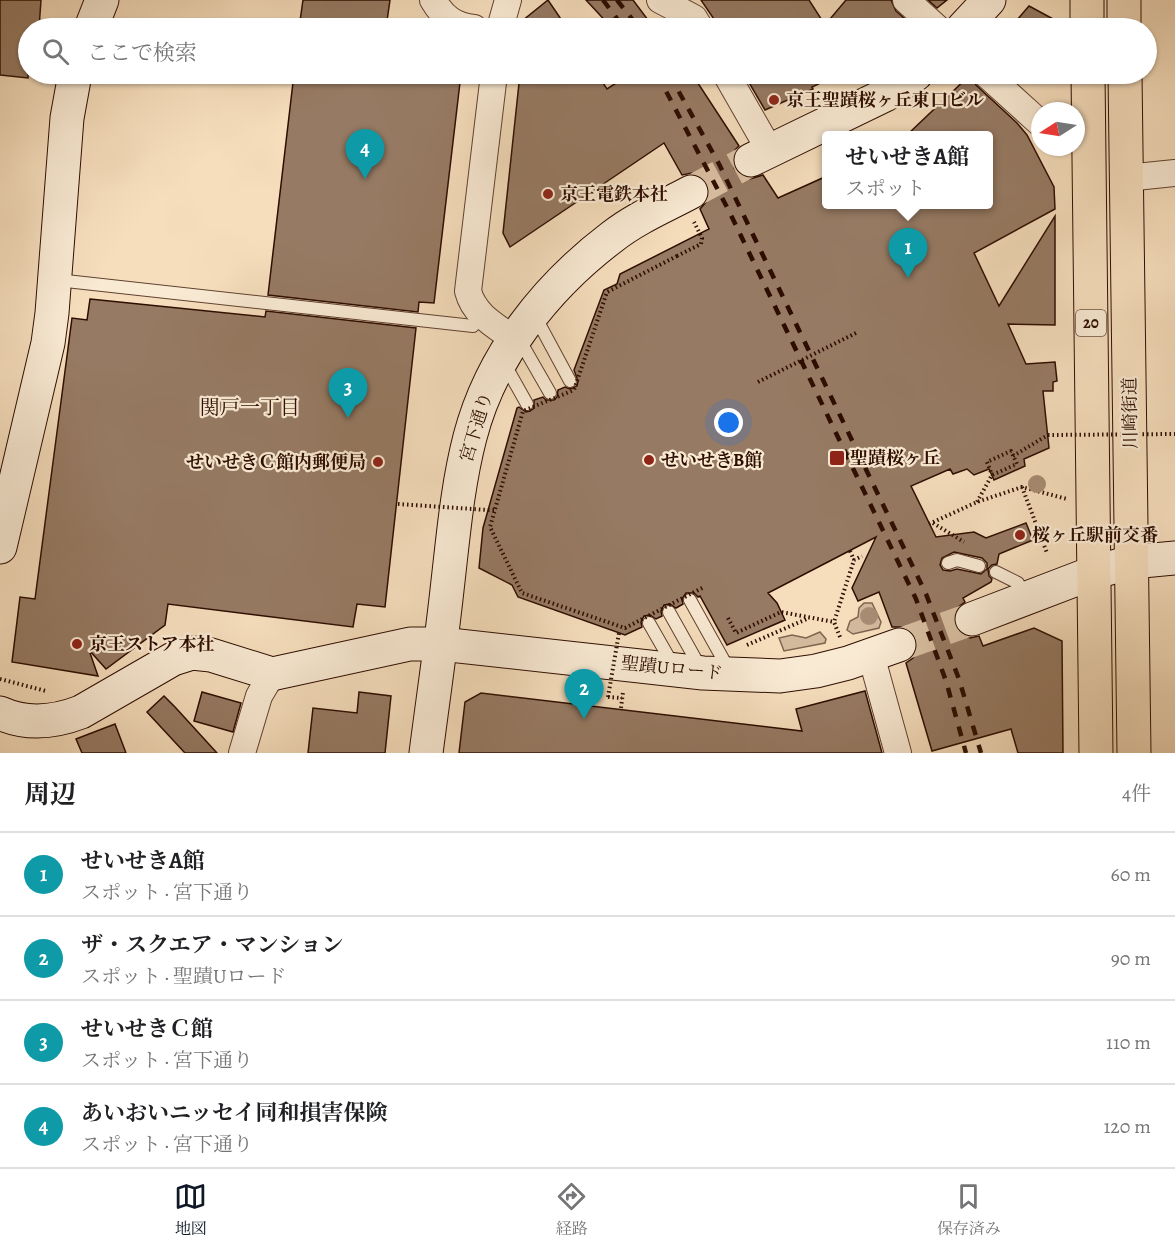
<!DOCTYPE html>
<html lang="ja">
<meta charset="utf-8">
<style>
:root{--surface:#fff;--page:#f6f6f6;--text:#202124;--muted:#757577;--line:#e0e0e0;--accent:#111827}
body{margin:0;font-family:Alegreya,"Noto Serif JP",serif;background:var(--page);color:var(--text)}
.compass{position:absolute;left:1031px;top:102px;width:54px;height:54px;border-radius:50%;background:var(--surface);box-shadow:0 2px 4px #0004;rotate:258deg}
.you{position:absolute;left:729px;top:423px;width:21px;height:21px;margin:-15px;border:4px solid #fff;border-radius:50%;background:#1a73e8;box-shadow:0 0 0 9px #1a73e833}
.badge{display:grid;place-items:center;width:39px;height:39px;border-radius:50%;background:var(--accent);color:#fff;font-size:20px;font-weight:700}
.pin{position:absolute;translate:-50% -50px;filter:drop-shadow(0 2px 3px #0008)}
.pin::after{content:'';position:absolute;top:32px;width:21px;height:18px;background:inherit;clip-path:polygon(0 0,100% 0,50% 100%)}
.popup{position:absolute;left:822px;top:131px;width:171px;height:78px;box-sizing:border-box;display:grid;place-content:center;border-radius:6px;background:var(--surface);filter:drop-shadow(0 2px 4px #0005);font-size:20px;white-space:nowrap;color:var(--muted)}
.popup b{font-size:22px;color:var(--text)}
.popup::after{content:'';position:absolute;left:50%;top:100%;margin-left:-12px;border:12px solid transparent;border-top-color:var(--surface)}
.list{margin:0;padding:0;list-style:none}
h2{display:flex;justify-content:space-between;align-items:center;height:78px;margin:0;padding:0 24px;font-size:26px}
h2 small{font-size:20px;font-weight:400;color:var(--muted)}
.list li{display:grid;grid-template-columns:39px 1fr auto;gap:18px;align-items:center;box-sizing:border-box;height:84px;padding:0 24px;border-top:2px solid var(--line)}
.list b{display:block;font-size:22px;white-space:nowrap}
.list p{margin:0;font-size:20px;white-space:nowrap;color:var(--muted)}
.list em{font-size:20px;font-style:normal;color:var(--muted)}
.icon{flex:none;width:33px;height:33px;fill:none;stroke:currentColor;stroke-width:2;stroke-linecap:round;stroke-linejoin:round}
.map{position:relative;flex:none;width:1175px;height:753px;overflow:hidden}
.search{position:absolute;background:var(--surface);box-shadow:0 2px 4px #0004;left:18px;right:18px;top:18px;height:66px;display:flex;align-items:center;gap:15px;box-sizing:border-box;padding:0 21px;border-radius:33px;color:var(--muted);font-size:22px}
.sheet{height:414px;background:var(--surface)}
nav{display:flex;justify-content:space-around;align-items:center;box-sizing:border-box;height:84px;border-top:2px solid var(--line);background:var(--surface);font-size:16px;color:var(--muted)}
nav a{display:grid;justify-items:center;gap:3px}
nav .on{color:var(--accent)}
.map>svg:first-child{display:block}
</style>
<div class="map">
<svg width="1175" height="753" viewBox="0 0 1175 753">
<rect width="100%" height="100%" fill="#f6debd"/>
<filter id="stains"><feTurbulence type="fractalNoise" baseFrequency=".00333" numOctaves="4"/><feColorMatrix values="0 0 0 0 .2 0 0 0 0 .09 0 0 0 0 .02 0 0 0 .5 -.17"/></filter>
<radialGradient id="worn" r=".72"><stop offset=".6" stop-color="#630" stop-opacity="0"/><stop offset="1" stop-color="#630" stop-opacity=".3"/></radialGradient>
<g fill="#d4ba9d" stroke="#81644f" stroke-width="1.5">
<polygon points="864,603 872,603 881,622 879,628 853,634 847,630 850,621 858,617 859,608"/>
<polygon points="820,632 826,639 825,643 784,651 779,638 792,635 806,638"/>
</g>
<g fill="#967a63" stroke="#2e0d01" stroke-width="1.5" fill-rule="evenodd">
<polygon points="0,0 41,0 39,28 28,28 28,78 0,75"/>
<polygon points="303,0 390,0 386,28 299,28"/>
<polygon points="548,0 567,28 515,28 517,25"/>
<polygon points="586,0 633,0 654,28 612,28"/>
<polygon points="701,0 809,0 825,25 846,0 891,0 896,11 914,27 720,28"/>
<polygon points="928,0 947,0 937,8"/>
<polygon points="1029,6 1068,27 1068,28 1010,28"/>
<polygon points="294,74 461,74 434,303 419,302 418,312 268,295"/>
<path d="M520,74H597L607,89L630,74H692L739,146L735,150L732,159L734,168L740,175L750,179L763,175L778,198L827,176V204H989V135H907L971,74L976,85L1017,123L1027,135L1054,187L1055,209L974,253L999,306L1055,216V325L1008,324L1026,364L1055,362L1057,381L1053,382V391H1043L1049,448L1024,459L1025,466L994,480L989,469L974,475L967,469L953,474L950,469L911,486L936,537L974,532L986,538L1026,523L1033,540L999,554L997,564L992,565L988,569L989,576L992,579L991,582L963,598L965,602L957,608L954,615V625L961,634L970,638L979,636L983,646L1034,628L1062,641L1063,753H1018L1011,729L932,751L906,663L913,658L917,649L916,638L912,631L903,627H892L879,592L858,601L852,588L876,537L768,593L777,603L785,620L727,645L700,596L698,597L694,593H686L682,599L683,604L676,608L670,604L664,605L661,611L662,616L656,619L650,615L644,616L641,622L642,627L625,635L518,597L512,585L479,568L483,528L517,408L519,407L526,412L530,411L534,408V400L543,397L546,400H554L557,397L558,390L565,387L570,389L577,386L578,381L574,370L604,290L617,284L620,274L709,229L700,209L706,202L710,193L707,183L701,177L692,173L682,175L664,143L510,247L503,233ZM954,552L982,558L987,563V569L981,574L957,569L950,571L943,570L940,565L942,558Z"/>
<polygon points="744,74 839,74 812,87 813,89 765,110"/>
<polygon points="90,299 265,317 266,311 416,328 385,607 357,604 353,627 168,604 165,625 106,669 89,650 98,676 12,662 20,597 35,599 72,318 87,320"/>
<polygon points="865,691 882,753 459,753 465,702 481,693 802,731 796,709"/>
<polygon points="202,692 241,703 233,732 194,721"/>
<polygon points="359,692 391,696 385,753 308,753 313,708 357,713"/>
<polygon points="164,696 175,707 217,753 185,753 147,712"/>
<polygon points="115,724 126,753 82,753 76,739"/>
</g>
<g fill="none" stroke-linecap="round" stroke-linejoin="round">
<g stroke="#d8bfa1" stroke-width="33" stroke-dasharray="33 16" stroke-linecap="butt">
<polyline points="691,192 751,160"/>
<polyline points="899,645 972,619"/>
</g>
<defs>
<g id="lane">
<polyline points="57,280 473,326"/>
<polyline points="535,316 570,381"/>
<polyline points="519,339 550,393"/>
<polyline points="504,363 527,404"/>
<polyline points="948,563 957,560 979,566"/>
<polyline points="996,572 1018,583 1023,599"/>
<polyline points="690,600 729,670"/>
<polyline points="669,612 701,669"/>
<polyline points="649,623 673,665"/>
</g>
<g id="street">
<path d="M433,0C443,17 454,26 474,28"/>
<polyline points="660,0 694,18 700,28"/>
<polyline points="906,0 937,28"/>
<polyline points="500,28 508,0"/>
<path d="M494,74L468,291C474,315 496,326 514,339"/>
<polyline points="726,74 770,151"/>
<polyline points="986,74 1040,123"/>
<polyline points="1126,178 1175,173"/>
<polyline points="871,655 898,753"/>
<polyline points="242,753 259,696 272,674"/>
</g>
<g id="secondary">
<polyline points="91,28 102,0"/>
<polyline points="963,28 989,0"/>
<polyline points="751,160 885,95 916,74"/>
<polyline points="0,547 48,343 52,313 67,118 75,74"/>
<polyline points="972,619 1095,572 1132,562 1175,558"/>
<path d="M0,713C26,725 55,722 81,712L173,659L192,653L211,655L272,674L410,644H441L703,673L780,676L816,671L848,663L899,645"/>
<path d="M426,753C433,699 441,645 447,590C453,539 457,487 470,437C491,356 546,287 612,237C636,218 665,206 691,192"/>
</g>
<g id="primary">
<polyline points="1087,0 1087,28"/>
<polyline points="1124,0 1124,28"/>
<polyline points="1088,74 1096,753"/>
<polyline points="1125,74 1134,753"/>
</g>
</defs>
<use href="#lane" stroke="#604130" stroke-width="14"/>
<use href="#street" stroke="#604130" stroke-width="28"/>
<use href="#secondary" stroke="#2e0d01" stroke-width="35"/>
<use href="#primary" stroke="#2e0d01" stroke-width="35"/>
<g stroke="#2e0d01" stroke-width="4" stroke-dasharray="1.5 3" stroke-linecap="butt">
<polyline points="677,256 701,244 702,238 694,222"/>
<polyline points="1013,456 1048,435"/>
<polyline points="1022,487 1047,553"/>
<polyline points="977,502 992,475 1017,464 1011,451 987,462 992,475"/>
<polyline points="488,510 494,510"/>
<polyline points="933,523 964,542"/>
<polyline points="929,524 977,502 1022,487 1067,499"/>
<polyline points="850,551 854,560"/>
<polyline points="728,618 736,633 781,612 834,622"/>
<polyline points="840,637 834,622 854,560 862,556"/>
<polyline points="747,645 809,618"/>
<polyline points="0,679 46,691"/>
<polyline points="608,697 622,698"/>
<polyline points="621,708 623,692"/>
</g>
<use href="#lane" stroke="#f9ead4" stroke-width="12"/>
<use href="#street" stroke="#f9ead4" stroke-width="26"/>
<use href="#secondary" stroke="#f9ead4" stroke-width="33"/>
<use href="#primary" stroke="#f6debd" stroke-width="33"/>
<g stroke="#2e0d01" stroke-width="4.5" stroke-dasharray="10 10" stroke-linecap="butt">
<polyline points="603,0 624,28"/>
<polyline points="617,0 639,28"/>
<polyline points="657,74 729,211 916,599 946,681 966,753"/>
<polyline points="669,74 719,164 926,594 959,679 981,753"/>
</g>
<g stroke="#2e0d01" stroke-width="4" stroke-dasharray="1.5 3" stroke-linecap="butt">
<polyline points="677,256 607,292 574,390 523,411 490,527 522,593 625,628 704,587"/>
<polyline points="758,382 856,333"/>
<polyline points="1048,435 1175,434"/>
<polyline points="398,504 488,510"/>
<polyline points="608,697 619,633"/>
</g>
</g>
<g fill="#a88d74">
<circle cx="1037" cy="484" r="9"/>
<circle cx="869" cy="616" r="9"/>
</g>
<g fill="#8f2418" stroke="#f9ead4" stroke-width="2">
<circle cx="774" cy="100" r="6"/>
<circle cx="548" cy="194" r="6"/>
<rect x="829" y="450" width="16" height="16" rx="3"/>
<circle cx="649" cy="460" r="6"/>
<circle cx="378" cy="462" r="6"/>
<circle cx="1020" cy="535" r="6"/>
<circle cx="77" cy="644" r="6"/>
</g>
<g text-anchor="middle" dominant-baseline="central" stroke-width="4.5" stroke-linejoin="round" paint-order="stroke">
<rect fill="#f9ead4" stroke="#6b4f40" stroke-width="1.5" x="1076" y="310" width="30" height="26" rx="4.5"/>
<g font-size="16" font-weight="bold" fill="#2e0d01">
<text x="1091" y="323">20</text>
</g>
<g font-size="18" font-weight="bold" fill="#2e0d01" stroke="#f9ead4" text-anchor="start">
<text x="786" y="100">京王聖蹟桜ヶ丘東口ビル</text>
<text x="560" y="194">京王電鉄本社</text>
<text x="850" y="458">聖蹟桜ヶ丘</text>
<text x="661" y="460">せいせきB館</text>
<text x="366" y="462" text-anchor="end">せいせきＣ館内郵便局</text>
<text x="1032" y="535">桜ヶ丘駅前交番</text>
<text x="89" y="644">京王ストア本社</text>
</g>
<g font-size="18" fill="#2e0d01" stroke="#f9ead4">
<text transform="translate(1130 413) rotate(-91)">川崎街道</text>
<text transform="translate(476 427) rotate(-73)">宮下通り</text>
<text transform="translate(672 668) rotate(6)">聖蹟Uロード</text>
</g>
<g font-size="20" fill="#2e0d01" stroke="#f9ead4">
<text x="250" y="407">関戸一丁目</text>
</g>
</g>
<rect width="100%" height="100%" filter="url(#stains)"/>
<rect width="100%" height="100%" fill="url(#worn)"/>
</svg>
<svg class="compass" viewBox="-18 -18 36 36"><path d="M0-13l5 13h-10z" fill="#e53935"/><path d="M0 13l5-13h-10z" fill="#757577"/></svg>
<div class="you"></div>
<div class="pin badge" style="left:908px;top:278px;background:#0f9aa8">1</div>
<div class="popup"><b>せいせきA館</b>スポット</div>
<div class="pin badge" style="left:584px;top:719px;background:#0f9aa8">2</div>
<div class="pin badge" style="left:348px;top:418px;background:#0f9aa8">3</div>
<div class="pin badge" style="left:365px;top:179px;background:#0f9aa8">4</div>
<div class="search"><svg class="icon" aria-label="search" viewBox="0 0 24 24"><circle cx="10" cy="10" r="6"/><path d="M15 15l6 6"/></svg>ここで検索</div>
</div>
<section class="sheet">
<h2>周辺<small>4件</small></h2>
<ul class="list">
<li><span class="badge" style="background:#0f9aa8">1</span><div><b>せいせきA館</b><p>スポット · 宮下通り</p></div><em>60 m</em></li>
<li><span class="badge" style="background:#0f9aa8">2</span><div><b>ザ・スクエア・マンション</b><p>スポット · 聖蹟Uロード</p></div><em>90 m</em></li>
<li><span class="badge" style="background:#0f9aa8">3</span><div><b>せいせきＣ館</b><p>スポット · 宮下通り</p></div><em>110 m</em></li>
<li><span class="badge" style="background:#0f9aa8">4</span><div><b>あいおいニッセイ同和損害保険</b><p>スポット · 宮下通り</p></div><em>120 m</em></li>
</ul>
</section>
<nav>
<a class="on"><svg class="icon" aria-label="map" viewBox="0 0 24 24"><path d="M3 6l6-2 6 2 6-2v14l-6 2-6-2-6 2zM9 4v14M15 6v14"/></svg>地図</a>
<a><svg class="icon" aria-label="directions" viewBox="0 0 24 24"><path d="M12 3l9 9-9 9-9-9zM9 14v-3h6M13 9l2 2-2 2"/></svg>経路</a>
<a><svg class="icon" aria-label="saved" viewBox="0 0 24 24"><path d="M7 4h10v16l-5-4-5 4z"/></svg>保存済み</a>
</nav>
